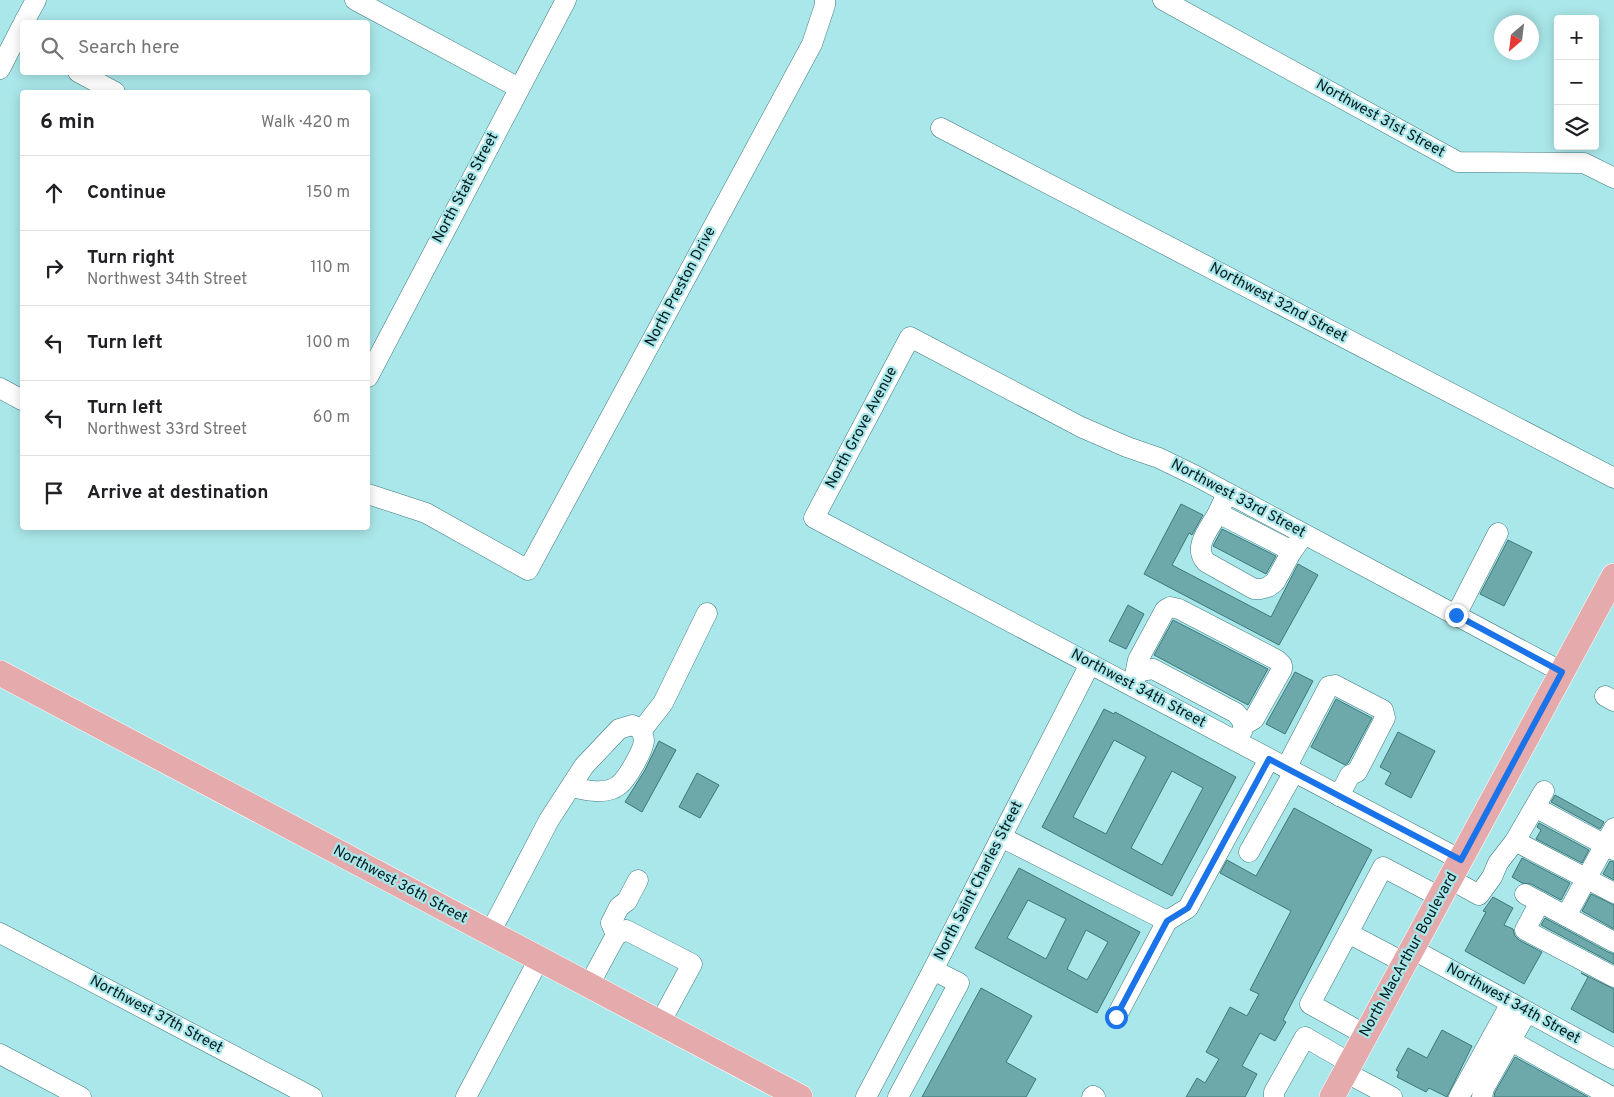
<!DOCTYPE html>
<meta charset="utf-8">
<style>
:root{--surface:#fff;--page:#f2f2f2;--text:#202124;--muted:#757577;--line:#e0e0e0}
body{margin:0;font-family:Overpass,sans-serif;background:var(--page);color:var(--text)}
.controls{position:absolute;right:15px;top:15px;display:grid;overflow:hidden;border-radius:5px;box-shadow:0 2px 12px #0003}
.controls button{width:45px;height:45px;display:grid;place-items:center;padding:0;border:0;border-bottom:1px solid var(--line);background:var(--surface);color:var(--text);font:25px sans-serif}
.compass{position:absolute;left:1494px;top:15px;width:45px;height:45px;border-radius:50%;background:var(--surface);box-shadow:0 2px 12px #0003;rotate:208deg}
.stop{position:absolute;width:15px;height:15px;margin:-11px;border:4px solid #1a73e8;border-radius:50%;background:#fff}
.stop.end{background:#1a73e8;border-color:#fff;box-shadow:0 1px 5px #0008}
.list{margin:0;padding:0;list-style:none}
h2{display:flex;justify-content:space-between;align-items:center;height:65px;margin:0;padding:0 20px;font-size:21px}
h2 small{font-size:16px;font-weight:400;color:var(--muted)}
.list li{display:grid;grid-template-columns:32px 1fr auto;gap:15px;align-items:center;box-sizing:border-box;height:75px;padding:0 20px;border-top:1px solid var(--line)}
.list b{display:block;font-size:19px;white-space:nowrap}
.list p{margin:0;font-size:16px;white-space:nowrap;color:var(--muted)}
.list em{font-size:16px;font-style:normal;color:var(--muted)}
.icon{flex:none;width:28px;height:28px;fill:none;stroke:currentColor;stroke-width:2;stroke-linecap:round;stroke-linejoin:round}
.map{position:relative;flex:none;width:1614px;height:1097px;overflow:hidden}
.search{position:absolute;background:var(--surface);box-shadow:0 2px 12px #0003;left:20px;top:20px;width:350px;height:55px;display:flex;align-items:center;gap:12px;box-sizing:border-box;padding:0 18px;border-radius:5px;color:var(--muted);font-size:19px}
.panel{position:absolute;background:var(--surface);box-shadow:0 2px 12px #0003;left:20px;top:90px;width:350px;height:440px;border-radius:5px}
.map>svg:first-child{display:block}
</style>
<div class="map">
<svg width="1614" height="1097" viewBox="0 0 1614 1097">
<rect width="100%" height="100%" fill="#aae7ea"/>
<g fill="#6da9ab" stroke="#3d787b" fill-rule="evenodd">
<polygon points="1181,504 1203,515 1192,535 1189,533 1172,565 1271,617 1298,564 1318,575 1279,645 1144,574"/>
<polygon points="1222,529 1276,556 1266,574 1213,546"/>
<polygon points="1508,540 1532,552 1504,606 1480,594"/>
<polygon points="1128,605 1144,614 1126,649 1109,641"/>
<polygon points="1173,620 1268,669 1248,705 1154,655"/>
<polygon points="1295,672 1313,681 1285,734 1266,724"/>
<polygon points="1336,699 1372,718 1348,763 1345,765 1311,747"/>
<path d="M1104,709L1114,714L1115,712L1236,777L1172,896L1042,827ZM1114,740L1146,757L1106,834L1073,817ZM1172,771L1203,788L1162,865L1131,848Z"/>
<polygon points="1398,732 1435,751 1411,798 1385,784 1391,773 1380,767"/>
<polygon points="659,741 676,750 642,812 625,802 645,770"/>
<polygon points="697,773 719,785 700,818 679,807"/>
<polygon points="1555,795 1604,822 1600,829 1551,802"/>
<polygon points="1294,808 1372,850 1283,1020 1286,1022 1275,1041 1260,1033 1242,1066 1257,1074 1245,1097 1186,1097 1197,1078 1205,1083 1219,1059 1206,1052 1230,1007 1247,1016 1259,994 1250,990 1291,911 1220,873 1227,860 1256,876"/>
<polygon points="1539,823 1589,850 1582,863 1536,839 1541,830 1537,827"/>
<polygon points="1522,858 1570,883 1561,900 1531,884 1522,883 1512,877"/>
<polygon points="1610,861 1614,862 1614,880 1603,874"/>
<path d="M1019,868L1140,932L1097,1013L975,948ZM1028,900L1066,919L1046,959L1007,938ZM1086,930L1108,942L1087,980L1067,969Z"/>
<polygon points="1591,894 1614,905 1614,929 1582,911"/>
<polygon points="1493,897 1513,908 1504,925 1513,929 1515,936 1519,940 1542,952 1524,984 1465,951 1486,912 1483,911"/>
<polygon points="1545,918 1608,952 1614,954 1614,964 1541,925"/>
<polygon points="1581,973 1614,989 1614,1033 1571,1009 1588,977"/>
<polygon points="981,988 1032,1016 1006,1062 1036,1079 1026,1097 922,1097"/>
<polygon points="1442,1030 1472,1046 1447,1097 1429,1088 1426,1092 1397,1077 1399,1072 1396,1070 1408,1048 1427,1058"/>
<polygon points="1515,1057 1588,1097 1494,1097 1495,1092"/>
</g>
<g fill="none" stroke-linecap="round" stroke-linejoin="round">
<defs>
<g id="minor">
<polyline points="355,0 519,88"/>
<polyline points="1163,0 1458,162 1584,163 1614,178"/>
<polyline points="24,22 36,0"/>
<polyline points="0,69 22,26"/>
<polyline points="78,72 115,92"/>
<polyline points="941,128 1614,478"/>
<polyline points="368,377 566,0"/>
<polyline points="0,388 22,400"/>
<polyline points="368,494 426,513 528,570 812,44 825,5 825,0"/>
<polyline points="1224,500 1218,513 1286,548 1292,551 1300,540"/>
<path d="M1218,513C1210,528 1192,547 1206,562L1254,589H1261L1268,587L1275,582L1292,551"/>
<polyline points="1456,615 1498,533"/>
<polyline points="1135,675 1138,660 1165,610 1170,607 1179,609 1277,660 1282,665 1282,669 1254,719 1249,722 1243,723"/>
<path d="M1131,683L1140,671L1153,669L1236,713C1242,720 1246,725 1241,733"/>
<polyline points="1605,696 1614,701"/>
<polyline points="642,730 663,703 707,613"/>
<polyline points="1286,768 1329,686 1335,685 1383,710 1385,718 1357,772 1350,775 1339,796"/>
<polyline points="1535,807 1614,850"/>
<polyline points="1001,837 1167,921"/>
<polyline points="1515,841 1614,893"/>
<polyline points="1249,852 1294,772"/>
<polyline points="1461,860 814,518 910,337 1081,427 1127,447 1159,458 1196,476 1562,672"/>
<polyline points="1450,879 1479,895 1492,877 1498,863 1515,841 1544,791"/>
<polyline points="1525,894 1614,942"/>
<polyline points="1540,902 1525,930 1614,977"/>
<polyline points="1566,916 1614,828"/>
<polyline points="0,933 312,1097"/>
<path d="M490,933L549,820L584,766L619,729L632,725L642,730C642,733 644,738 644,741C643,751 627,779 619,785C608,795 584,791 571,786"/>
<polyline points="1348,933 1383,867 1440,897"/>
<polyline points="616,935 611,923 619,907 627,901 638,880"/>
<polyline points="1412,949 1614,1059"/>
<polyline points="589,985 616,935 626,930 692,964 660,1023"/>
<polyline points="1116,1017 1167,921 1188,908 1269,759"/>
<polyline points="1366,1035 1310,1004 1348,933 1405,963"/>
<polyline points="1511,1041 1612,1097"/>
<polyline points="0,1054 81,1097"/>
<polyline points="1345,1072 1392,1097"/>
<polyline points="466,1097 539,959"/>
<polyline points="866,1097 933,970 1090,664"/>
<polyline points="898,1097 959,983 933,970"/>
<polyline points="1092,1097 1093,1096 1095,1097"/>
<polyline points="1274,1097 1274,1092 1305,1037 1350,1063"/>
<polyline points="1459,1097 1511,1003"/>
<polyline points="1482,1097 1484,1088 1527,1012"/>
</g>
<g id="major">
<polyline points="0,673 800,1097"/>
<polyline points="1332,1097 1614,576"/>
</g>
</defs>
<use href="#minor" stroke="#3e797c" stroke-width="21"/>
<use href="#major" stroke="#fff" stroke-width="26"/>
<use href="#minor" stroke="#fff" stroke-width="20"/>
<use href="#major" stroke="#e5aaab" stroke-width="25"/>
</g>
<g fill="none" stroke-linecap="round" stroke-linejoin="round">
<polyline stroke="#1a73e8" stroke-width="6" points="1116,1017 1167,921 1188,908 1269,759 1461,860 1562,672 1456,615"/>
</g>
<g text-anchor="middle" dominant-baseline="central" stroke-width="4.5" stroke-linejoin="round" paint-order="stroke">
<g font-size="15" fill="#051d1f" stroke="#aae7ea">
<text transform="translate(1380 119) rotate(29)">Northwest 31st Street</text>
<text transform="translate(466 188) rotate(-62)">North State Street</text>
<text transform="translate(681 287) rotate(-62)">North Preston Drive</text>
<text transform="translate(1278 303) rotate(28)">Northwest 32nd Street</text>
<text transform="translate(862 428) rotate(-62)">North Grove Avenue</text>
<text transform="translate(1238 499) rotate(28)">Northwest 33rd Street</text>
<text transform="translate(1138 689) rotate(28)">Northwest 34th Street</text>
<text transform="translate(979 881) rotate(-63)">North Saint Charles Street</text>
<text transform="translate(400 885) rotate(28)">Northwest 36th Street</text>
<text transform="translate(1409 955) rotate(-61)">North MacArthur Boulevard</text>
<text transform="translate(1513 1004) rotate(29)">Northwest 34th Street</text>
<text transform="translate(156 1015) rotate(28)">Northwest 37th Street</text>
</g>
</g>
</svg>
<div class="controls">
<button>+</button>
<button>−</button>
<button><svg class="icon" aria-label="layers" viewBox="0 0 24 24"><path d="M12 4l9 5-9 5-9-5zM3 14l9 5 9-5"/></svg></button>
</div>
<svg class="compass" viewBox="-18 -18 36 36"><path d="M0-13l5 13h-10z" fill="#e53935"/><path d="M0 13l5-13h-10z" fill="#757577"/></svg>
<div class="stop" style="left:1116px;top:1017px"></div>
<div class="stop end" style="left:1456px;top:615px"></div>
<div class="search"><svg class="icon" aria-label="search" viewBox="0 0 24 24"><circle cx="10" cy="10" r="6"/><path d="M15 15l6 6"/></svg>Search here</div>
<section class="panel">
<h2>6 min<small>Walk · 420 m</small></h2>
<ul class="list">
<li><svg class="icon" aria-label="ahead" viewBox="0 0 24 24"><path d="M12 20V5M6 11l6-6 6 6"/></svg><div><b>Continue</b></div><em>150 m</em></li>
<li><svg class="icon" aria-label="right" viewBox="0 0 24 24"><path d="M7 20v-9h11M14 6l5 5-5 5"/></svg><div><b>Turn right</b><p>Northwest 34th Street</p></div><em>110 m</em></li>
<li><svg class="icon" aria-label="left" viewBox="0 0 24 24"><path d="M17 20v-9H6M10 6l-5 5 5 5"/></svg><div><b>Turn left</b></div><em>100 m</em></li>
<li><svg class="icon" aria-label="left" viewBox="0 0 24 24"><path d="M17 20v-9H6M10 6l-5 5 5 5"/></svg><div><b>Turn left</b><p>Northwest 33rd Street</p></div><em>60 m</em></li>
<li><svg class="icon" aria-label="arrive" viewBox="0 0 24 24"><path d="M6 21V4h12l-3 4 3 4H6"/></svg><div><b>Arrive at destination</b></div></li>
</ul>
</section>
</div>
